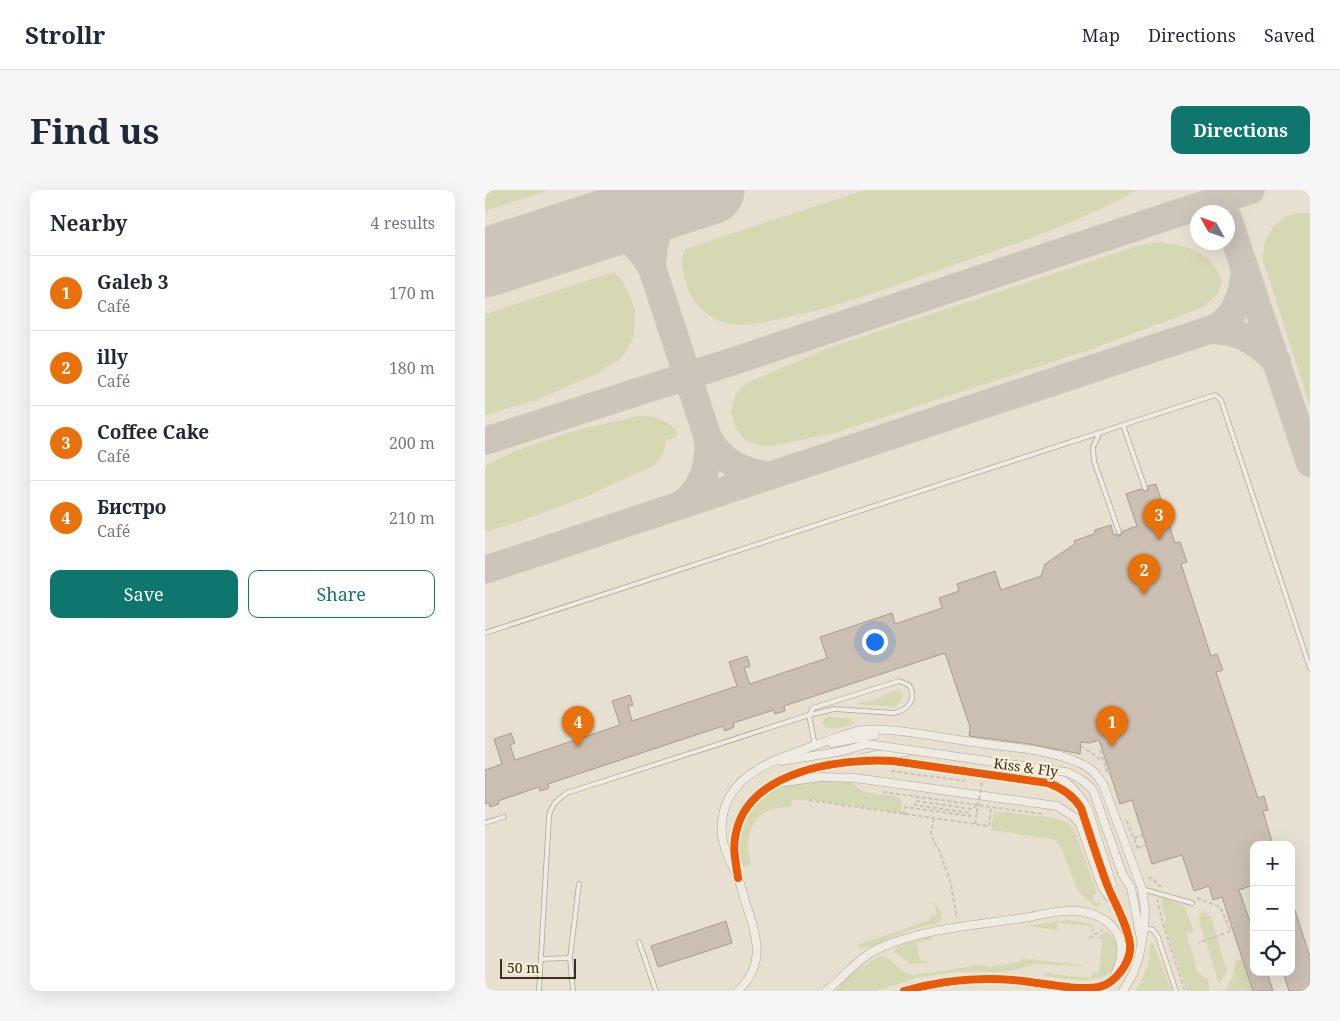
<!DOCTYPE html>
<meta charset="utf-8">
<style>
:root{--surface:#fff;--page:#f6f6f7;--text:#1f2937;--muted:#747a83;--line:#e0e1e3;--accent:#0f766e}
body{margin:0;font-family:"Noto Serif",serif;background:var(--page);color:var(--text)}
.controls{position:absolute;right:15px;bottom:15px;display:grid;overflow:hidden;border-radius:10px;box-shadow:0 5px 20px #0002}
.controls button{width:45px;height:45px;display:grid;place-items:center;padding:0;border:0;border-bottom:1px solid var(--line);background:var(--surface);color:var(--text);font:25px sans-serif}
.compass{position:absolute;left:705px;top:15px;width:45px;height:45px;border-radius:50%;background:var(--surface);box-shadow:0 5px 20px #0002;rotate:310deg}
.scale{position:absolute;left:15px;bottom:12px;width:76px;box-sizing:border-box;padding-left:5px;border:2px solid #3d2e20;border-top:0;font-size:14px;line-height:18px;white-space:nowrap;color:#3d2e20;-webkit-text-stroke:4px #f7eed8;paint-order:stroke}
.you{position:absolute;left:389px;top:451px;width:18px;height:18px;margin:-12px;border:4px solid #fff;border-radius:50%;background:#1a73e8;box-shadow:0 0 0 8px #1a73e833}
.badge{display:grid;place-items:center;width:32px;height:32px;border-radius:50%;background:var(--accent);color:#fff;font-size:16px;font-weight:700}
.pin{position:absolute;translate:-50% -41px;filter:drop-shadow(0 1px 2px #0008)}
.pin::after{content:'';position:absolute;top:26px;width:18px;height:15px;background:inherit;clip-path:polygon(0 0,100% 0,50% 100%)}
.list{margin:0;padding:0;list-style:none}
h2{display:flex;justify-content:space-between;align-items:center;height:65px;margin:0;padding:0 20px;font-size:21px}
h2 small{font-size:16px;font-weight:400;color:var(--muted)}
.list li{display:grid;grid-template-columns:32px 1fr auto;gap:15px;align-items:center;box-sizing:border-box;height:75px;padding:0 20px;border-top:1px solid var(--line)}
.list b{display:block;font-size:19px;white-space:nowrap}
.list p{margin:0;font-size:16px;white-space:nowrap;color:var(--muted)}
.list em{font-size:16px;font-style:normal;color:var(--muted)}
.actions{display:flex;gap:10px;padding:15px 20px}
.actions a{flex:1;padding:11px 0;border:1px solid var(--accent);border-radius:10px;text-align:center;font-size:18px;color:var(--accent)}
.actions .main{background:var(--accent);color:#fff}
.icon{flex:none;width:28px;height:28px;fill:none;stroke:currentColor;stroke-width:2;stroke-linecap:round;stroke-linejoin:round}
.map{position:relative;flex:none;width:825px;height:801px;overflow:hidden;border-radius:10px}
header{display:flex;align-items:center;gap:30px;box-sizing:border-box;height:70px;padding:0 25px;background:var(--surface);border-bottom:1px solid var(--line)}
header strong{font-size:24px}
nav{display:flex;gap:28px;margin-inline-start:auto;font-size:18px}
.intro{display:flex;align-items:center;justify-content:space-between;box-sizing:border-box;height:120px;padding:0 30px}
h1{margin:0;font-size:35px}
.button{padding:12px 22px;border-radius:10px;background:var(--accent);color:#fff;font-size:18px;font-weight:700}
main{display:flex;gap:30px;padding:0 30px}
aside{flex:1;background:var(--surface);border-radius:10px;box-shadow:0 5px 20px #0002}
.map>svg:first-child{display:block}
</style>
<header>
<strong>Strollr</strong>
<nav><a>Map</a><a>Directions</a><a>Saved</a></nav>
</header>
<div class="intro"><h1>Find us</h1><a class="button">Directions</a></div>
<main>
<aside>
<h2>Nearby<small>4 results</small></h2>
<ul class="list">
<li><span class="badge" style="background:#e8710a">1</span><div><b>Galeb 3</b><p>Café</p></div><em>170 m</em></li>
<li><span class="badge" style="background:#e8710a">2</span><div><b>illy</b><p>Café</p></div><em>180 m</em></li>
<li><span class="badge" style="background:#e8710a">3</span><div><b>Coffee Cake</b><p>Café</p></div><em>200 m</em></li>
<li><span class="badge" style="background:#e8710a">4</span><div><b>Бистро</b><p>Café</p></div><em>210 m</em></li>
</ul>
<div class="actions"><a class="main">Save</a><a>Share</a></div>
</aside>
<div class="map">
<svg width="825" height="801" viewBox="0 0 825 801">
<rect width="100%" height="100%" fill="#e7e0d1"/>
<g fill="#d6d7b3">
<polygon points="0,0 65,0 0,21"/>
<path d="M379,0H652C587,37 515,58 446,83C395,101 343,120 290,130C279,132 268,135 257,135C235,135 214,123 205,103C200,91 193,71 200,59Z"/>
<path d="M814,23H825V216L778,70C777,46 791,27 814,23Z"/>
<path d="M671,52C698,54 729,62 737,92L733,104L718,117L607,159L353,242L287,256H278L261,251L251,239L246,222L250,205L256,197L264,192L343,158L652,56Z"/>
<polygon points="129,82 136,89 143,101 150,122 149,146 143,158 136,168 115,182 52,210 0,225 0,124"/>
<path d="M154,226C170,225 184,231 193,243L192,246L181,251C179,262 178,268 169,275L103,306L41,329L0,342V276L32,260L88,241Z"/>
<polygon points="411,500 416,501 418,506 415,513 410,517 370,514 388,510"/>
<path d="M343,527L364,528L368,532L366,535C356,537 343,543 337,533L339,529Z"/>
<path d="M322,591H365L378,602L414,607L416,609L417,623L323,609L322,611L307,609L306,617C269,616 257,642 266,674L259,677C253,669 254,660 255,651C258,626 275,604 299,595C306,593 314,593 322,591Z"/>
<polygon points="509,621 570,628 581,632 589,639 612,703 608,705 609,709 608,710 610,713 615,712 616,714 611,717 597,705 591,697 575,655 572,654 572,650 506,640"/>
<polygon points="680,708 699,715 709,743 701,742 713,783 723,789 725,801 702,801 679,734 681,730 676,712 677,709"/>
<polygon points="449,711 455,721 457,729 453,733 422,741 386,757 374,759 372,755 445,730 444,727 452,724"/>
<polygon points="718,721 726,727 742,782 734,794 714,730 714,725"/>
<polygon points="583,730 606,734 609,736 610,740 606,743 607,736 573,733 572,740 542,736"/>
<path d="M622,741C630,748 633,755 632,765C630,801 582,788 559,786V783L606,788L607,783H614L617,749L610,748Z"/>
<polygon points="446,746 447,749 432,753 435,771 442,771 442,773 425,774 409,761 412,757"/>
<path d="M667,752L668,753L687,801H650C662,782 664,777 665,753Z"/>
<path d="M395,766C408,767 412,782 428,785L495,775L504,777L535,772V768L596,775L597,776L553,774L520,782H471L431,788L392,801H350L369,782Z"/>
<polygon points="757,769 768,801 740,801 748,785 750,772"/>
</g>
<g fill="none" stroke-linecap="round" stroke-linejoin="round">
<g stroke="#cbc5ba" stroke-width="28">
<polyline points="742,26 825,273"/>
<path d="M100,40C134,39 150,49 167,78L223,248C237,272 258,282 285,286"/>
<path d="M167,78C168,45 175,30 200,8"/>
<path d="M724,140C749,133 760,103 759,79"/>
<polyline points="0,251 252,170 690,24 766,0"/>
<path d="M196,315C218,299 225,274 223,248"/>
<path d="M0,380L724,140C755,140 770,151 792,171"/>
</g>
<polyline stroke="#cbc5ba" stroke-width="69" points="0,73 225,0"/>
</g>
<g fill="#cbbfb2" stroke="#a89c90">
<polygon points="671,294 690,353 695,352 702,372 696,374 726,466 732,464 738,480 731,482 773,608 779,606 783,620 778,621 788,655 769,655 769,695 754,700 769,743 769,782 782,782 788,801 768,801 737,707 728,710 724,696 709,701 697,665 667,674 647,610 635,614 614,550 605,553 596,552 595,564 545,554 484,546 485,537 460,463 299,516 300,521 290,524 289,520 248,533 249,537 240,541 238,536 63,594 64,598 55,601 54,597 13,611 14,614 5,617 4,613 0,614 0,580 17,574 9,549 26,543 30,553 25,555 30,570 135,535 127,511 145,505 148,515 143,516 147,531 252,496 244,472 262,466 265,476 259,478 265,494 342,468 335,447 407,423 410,434 457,418 454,408 474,401 472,394 510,381 516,400 556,386 560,374 590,354 589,351 609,344 610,340 626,335 628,344 635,346 638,341 652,336 641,304 656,299 661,302 663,300 663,296"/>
<polygon points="806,714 808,714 825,767 825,801 804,801 798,782 806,782"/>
<polygon points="241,731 247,753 173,777 166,756"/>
</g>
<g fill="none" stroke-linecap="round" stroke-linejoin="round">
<defs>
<g id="service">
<polyline points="638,235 660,298"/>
<polyline points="614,244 608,257 609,271 634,342"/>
<polyline points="0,443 730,205 736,210 825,478"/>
<path d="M414,491L424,495C433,509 423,520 409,523L349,519L324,525L328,518Z"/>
<polyline points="0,633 19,627"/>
<polyline points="657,699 707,713"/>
<polyline points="659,738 668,740 673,747 691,801"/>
<polyline points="154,752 171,801"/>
<polyline points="85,768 94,694"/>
<polyline points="56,769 85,768 88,801"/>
<path d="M54,801L64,626C67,614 72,610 82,603L324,525L330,556"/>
</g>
<g id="minor">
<polyline points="347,553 390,545"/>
<polyline points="377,568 403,563 422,562"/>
<polyline points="296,571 358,561 382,554"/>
<polyline points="599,575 609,582 618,594 657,699 660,719 659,738 654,767 648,784 638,801"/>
<path d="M562,580C580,589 593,601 603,619L627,694"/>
<polyline points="300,592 335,587 370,588 572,616 589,627 595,634 617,697 625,708"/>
<polyline points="637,683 646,698 656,749"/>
<path d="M253,688C251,673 247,658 251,643C264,580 356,568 408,571L563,593C577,598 588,605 596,618C605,645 613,671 623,697C631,716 642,734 645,754C647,771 631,793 614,797C589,801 554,792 528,790C491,787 454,791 419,801"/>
<path d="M253,801C280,775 273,749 262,717C259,708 257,698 253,688C247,674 239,662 237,646C232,586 287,571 331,555C347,550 362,542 378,540C411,537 455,548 488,552"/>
<path d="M341,801C361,786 373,767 397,757C441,738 492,735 538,728C557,725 580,718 599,722C632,729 645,754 630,784"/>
</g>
</defs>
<use href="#service" stroke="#ada599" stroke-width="5.5"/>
<use href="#minor" stroke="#ada599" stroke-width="9"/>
<g stroke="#c8c2b9" stroke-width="2" stroke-dasharray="4 2.5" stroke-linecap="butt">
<polyline points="596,556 618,571"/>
<polyline points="615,560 623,585"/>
<polyline points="406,581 480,591"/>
<polyline points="398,602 557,624"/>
<polyline points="324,610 504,636 506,618"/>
<polyline points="419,625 420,617 485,626 485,623 430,615 431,611 487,619 491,616 491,613"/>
<polyline points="449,628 446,642 448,650 454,660 465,690 472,728"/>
<polyline points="642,631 653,659"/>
<polyline points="490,634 492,622"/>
<polyline points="649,648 658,645"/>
<polyline points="652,658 661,655"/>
<polyline points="663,687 670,691 672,695 679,697"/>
<polyline points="745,692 769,686"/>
<polyline points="712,708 735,717 746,741 713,753"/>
<polyline points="672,709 678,734 700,801"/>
<polyline points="604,748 618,740"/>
</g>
<use href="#service" stroke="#efebe3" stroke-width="4"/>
<use href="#minor" stroke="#efebe3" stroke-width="8"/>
<defs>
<g id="minor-bridge">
<path d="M488,552C525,558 564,558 599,575"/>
<path d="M382,554L581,582C592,586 600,591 608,600L637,683"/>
</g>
</defs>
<use href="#minor-bridge" stroke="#ada599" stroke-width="9" stroke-linecap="butt"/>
<polyline stroke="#c8c2b9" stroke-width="2" stroke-dasharray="4 2.5" stroke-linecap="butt" points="492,622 499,579"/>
<use href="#minor-bridge" stroke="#efebe3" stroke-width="8"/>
<defs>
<path id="cycleway" d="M253,688C251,673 247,658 251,643C264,580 356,568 408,571L563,593C577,598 588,605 596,618C605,645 613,671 623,697C631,716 642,734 645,754C647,771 631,793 614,797C589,801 554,792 528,790C491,787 454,791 419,801"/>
</defs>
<use href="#cycleway" stroke="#f7eed8" stroke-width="11"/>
<use href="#cycleway" stroke="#e8590c" stroke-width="8"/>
</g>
<g text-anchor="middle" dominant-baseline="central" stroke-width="5" stroke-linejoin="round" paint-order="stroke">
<g font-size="14" fill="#3d2e20" stroke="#f7eed8">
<text transform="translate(541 577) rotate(8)">Kiss &amp; Fly</text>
</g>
</g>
</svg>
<div class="controls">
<button>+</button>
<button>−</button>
<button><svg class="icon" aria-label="locate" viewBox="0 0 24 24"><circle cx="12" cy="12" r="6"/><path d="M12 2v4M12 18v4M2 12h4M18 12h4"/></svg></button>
</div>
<svg class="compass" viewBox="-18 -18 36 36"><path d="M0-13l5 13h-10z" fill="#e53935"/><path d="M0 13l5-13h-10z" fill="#747a83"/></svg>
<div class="scale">50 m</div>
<div class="you"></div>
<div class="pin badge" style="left:627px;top:557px;background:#e8710a">1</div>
<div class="pin badge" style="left:659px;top:405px;background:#e8710a">2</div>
<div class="pin badge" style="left:674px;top:350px;background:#e8710a">3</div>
<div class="pin badge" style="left:93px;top:557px;background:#e8710a">4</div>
</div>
</main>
